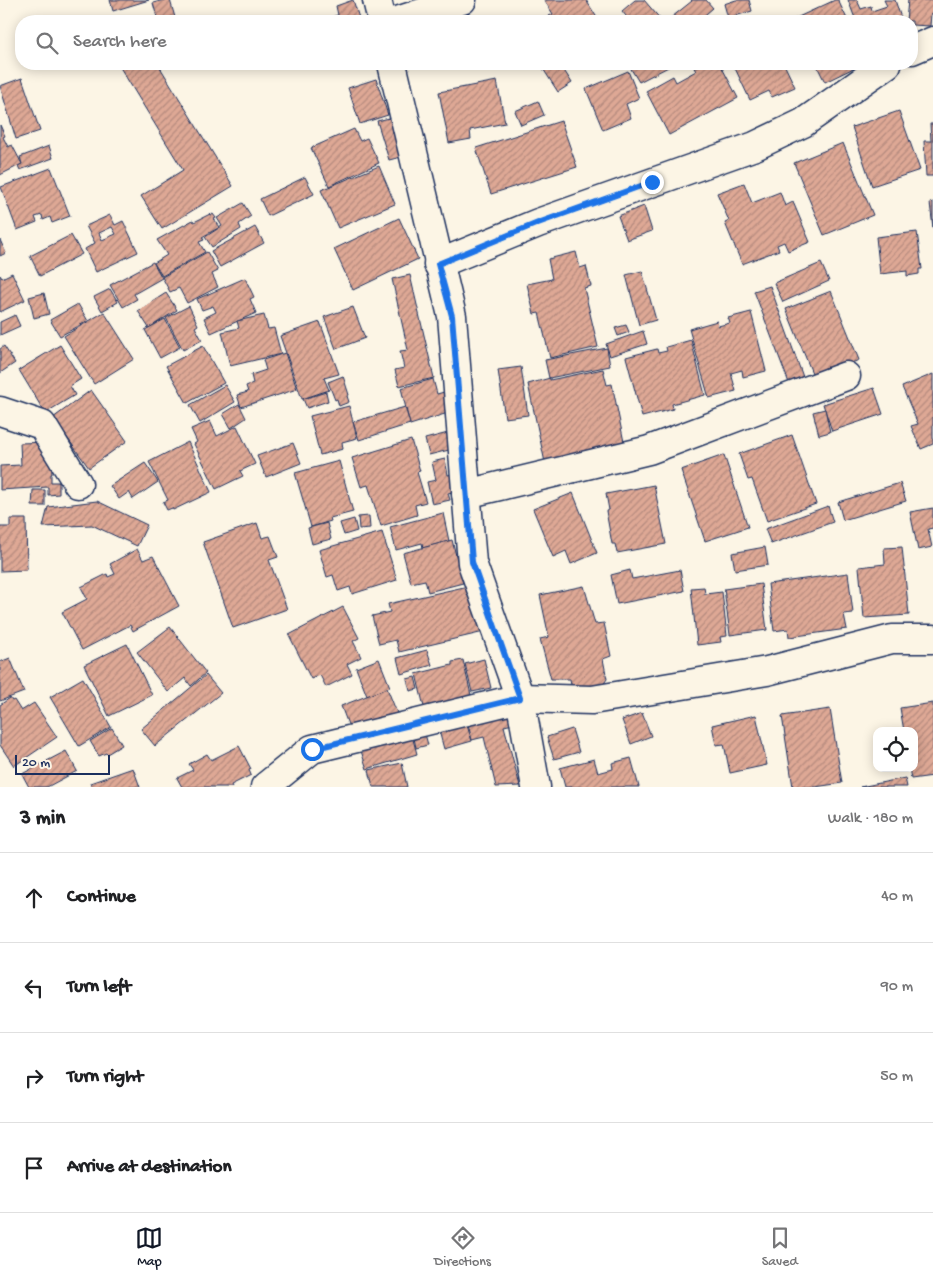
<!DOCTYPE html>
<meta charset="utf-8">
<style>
:root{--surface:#fff;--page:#f2f2f2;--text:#202124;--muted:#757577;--line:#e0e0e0;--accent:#111827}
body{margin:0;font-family:"Gochi Hand",sans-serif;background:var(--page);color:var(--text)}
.controls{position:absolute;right:15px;bottom:15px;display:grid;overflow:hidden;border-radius:10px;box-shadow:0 2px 12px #0003}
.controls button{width:45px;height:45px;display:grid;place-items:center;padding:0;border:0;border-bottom:1px solid var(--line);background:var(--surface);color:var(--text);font:25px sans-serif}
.scale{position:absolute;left:15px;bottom:12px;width:95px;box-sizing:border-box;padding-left:5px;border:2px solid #1b2f5e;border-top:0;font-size:14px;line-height:18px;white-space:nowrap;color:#1b2f5e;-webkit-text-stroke:4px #fcf5e5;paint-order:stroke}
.stop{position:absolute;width:15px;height:15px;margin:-11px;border:4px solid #1a73e8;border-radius:50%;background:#fff}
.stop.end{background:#1a73e8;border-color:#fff;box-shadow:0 1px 5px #0008}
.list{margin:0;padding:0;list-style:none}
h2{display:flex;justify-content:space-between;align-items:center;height:65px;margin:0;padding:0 20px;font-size:21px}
h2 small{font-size:16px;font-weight:400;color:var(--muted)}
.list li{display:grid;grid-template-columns:32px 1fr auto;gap:15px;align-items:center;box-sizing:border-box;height:90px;padding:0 20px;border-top:1px solid var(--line)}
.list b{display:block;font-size:19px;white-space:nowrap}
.list em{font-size:16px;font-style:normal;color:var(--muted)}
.icon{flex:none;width:28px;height:28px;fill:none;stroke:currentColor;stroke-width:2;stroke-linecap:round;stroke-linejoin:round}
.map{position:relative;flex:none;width:933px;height:787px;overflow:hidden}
.search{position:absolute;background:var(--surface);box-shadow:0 2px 12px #0003;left:15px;right:15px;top:15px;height:55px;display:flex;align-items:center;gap:12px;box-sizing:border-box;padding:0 18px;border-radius:20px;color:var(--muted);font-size:19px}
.sheet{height:425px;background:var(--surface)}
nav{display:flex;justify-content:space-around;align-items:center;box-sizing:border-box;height:70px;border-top:1px solid var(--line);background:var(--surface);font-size:14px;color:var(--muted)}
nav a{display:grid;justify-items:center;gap:2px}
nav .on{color:var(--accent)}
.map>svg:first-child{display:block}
</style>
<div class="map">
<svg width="933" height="787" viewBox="0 0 933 787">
<defs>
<pattern id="building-hatch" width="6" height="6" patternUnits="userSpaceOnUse" patternTransform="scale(1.25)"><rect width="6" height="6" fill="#dea895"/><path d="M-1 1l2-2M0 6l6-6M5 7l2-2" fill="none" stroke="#b3897d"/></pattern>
</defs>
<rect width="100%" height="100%" fill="#fcf5e5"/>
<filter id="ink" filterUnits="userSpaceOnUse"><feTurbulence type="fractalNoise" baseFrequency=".02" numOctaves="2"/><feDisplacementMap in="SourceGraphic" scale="10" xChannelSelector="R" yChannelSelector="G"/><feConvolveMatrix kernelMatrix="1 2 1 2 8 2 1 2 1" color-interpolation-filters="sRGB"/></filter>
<g filter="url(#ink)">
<g fill="url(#building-hatch)" stroke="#1b2f5e" fill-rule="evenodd">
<polygon points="110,0 149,0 113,11"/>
<polygon points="164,0 170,0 176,21 158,21 153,3"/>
<polygon points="353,0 360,21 323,21 322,20 338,15 336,6"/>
<polygon points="544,0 586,0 599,21 552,21 549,16 553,14"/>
<polygon points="635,0 644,0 662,21 630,21 622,11"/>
<polygon points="691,0 706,0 713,8 698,21 667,21 692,1"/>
<polygon points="736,0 749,0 752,11 728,18 724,4"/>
<polygon points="835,0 838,0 848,21 795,21 794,19"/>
<polygon points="848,0 857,0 861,9 871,6 872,11 887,6 884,0 895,0 902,21 856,21"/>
<polygon points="908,0 933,0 933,14 931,14 930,26 912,25 912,21 906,21"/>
<polygon points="118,64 158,64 233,186 162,229 141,196 183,170"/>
<polygon points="540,64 560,64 572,83 558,92"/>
<polygon points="641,64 674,64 639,82 631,69"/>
<polygon points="702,64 720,64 738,98 669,135 646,91 673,76 676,82 696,71 694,68"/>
<polygon points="733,64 784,64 795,87 772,97 769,91 750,100"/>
<polygon points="816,64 862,64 825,82"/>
<polygon points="628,71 639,98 626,104 631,118 603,130 586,89"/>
<polygon points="22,78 40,131 16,139 0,86"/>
<polygon points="376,79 388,115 360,124 348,88"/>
<polygon points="497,81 505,123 470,130 471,139 449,143 439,92"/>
<polygon points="538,101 544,115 521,125 515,111"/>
<polygon points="899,111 920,170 872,186 852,127"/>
<polygon points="402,115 401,157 389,160 377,121"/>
<polygon points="561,121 577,167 491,194 476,148"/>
<polygon points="930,124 933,124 933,176 926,176 924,141 931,141"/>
<polygon points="0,125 5,136 3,137 8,147 12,145 22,164 0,175"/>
<polygon points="354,129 360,141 367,138 379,163 329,186 311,148"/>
<polygon points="843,143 873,215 824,235 794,163"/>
<polygon points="49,146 53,158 20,170 18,166 22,164 20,157"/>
<polygon points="379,166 395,204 338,228 321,190"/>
<polygon points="51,168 70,216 52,223 50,217 43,220 42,215 35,217 37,222 17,230 1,187"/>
<polygon points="305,177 314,194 268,216 260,199"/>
<polygon points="744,183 752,203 780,192 785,206 793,202 810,242 788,251 784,242 777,245 779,250 742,264 725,223 729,221 717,193"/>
<polygon points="933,202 933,228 930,203"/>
<polygon points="243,203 251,216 239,224 241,229 212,247 205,237 222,226 217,218"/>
<polygon points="644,206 652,231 627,240 618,216"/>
<polygon points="210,214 211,215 213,214 216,218 214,219 220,227 202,237 204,240 199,242 205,252 162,276 154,263 167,255 157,240 193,220 194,222"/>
<path d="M110,215L115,225L123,221L138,252L96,272L85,249L95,243L86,226ZM112,227L116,234L102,240L99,233Z"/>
<polygon points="399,218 418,259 353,290 334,249"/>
<polygon points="255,227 264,243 220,267 211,251"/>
<polygon points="917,232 922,269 919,269 919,274 907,276 907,271 880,274 876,237"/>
<polygon points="71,235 82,254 40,276 30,256"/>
<polygon points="0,240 6,253 0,256"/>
<polygon points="207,252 218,271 212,274 218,287 187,303 179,288 170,292 162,277"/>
<polygon points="576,252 580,268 586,266 591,286 584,288 598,347 550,358 539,313 534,314 527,284 552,279 548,259"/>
<polygon points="153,262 162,278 134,294 137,299 123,307 110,285"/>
<polygon points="821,263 829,281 783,302 774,283"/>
<polygon points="642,271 656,320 639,325 626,275"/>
<polygon points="12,273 25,300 0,312 0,275 2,278"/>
<polygon points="410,275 434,378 399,386 395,370 404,368 400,351 408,350 392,279"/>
<polygon points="245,278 254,297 250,299 256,313 211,333 204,318 216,312 213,306 202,310 197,299"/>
<polygon points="770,286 803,377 789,383 754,291"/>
<polygon points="110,289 118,302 102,311 94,297"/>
<polygon points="831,291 859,360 814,378 786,309"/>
<polygon points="44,293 49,314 34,318 29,297"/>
<polygon points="166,293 177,310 149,328 138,311"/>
<polygon points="78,304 88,321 60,336 50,320"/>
<polygon points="189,306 198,325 195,327 202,340 183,350 166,318"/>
<polygon points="353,307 365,338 336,349 324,317"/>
<polygon points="104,312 134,359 94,384 64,336"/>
<polygon points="751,312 766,371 743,377 742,370 731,373 736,391 709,398 689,329 717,321 718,326 730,323 728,318"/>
<polygon points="15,315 20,326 0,335 0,322"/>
<polygon points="264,315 268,329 274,328 281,354 230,366 222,332 239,328 237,321"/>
<polygon points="165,319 180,347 160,358 145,330"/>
<polygon points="320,322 339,374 324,378 329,390 302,399 280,336"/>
<polygon points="626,325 629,332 618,336 615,328"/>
<polygon points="643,331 647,344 610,356 606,344"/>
<polygon points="691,340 705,395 672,404 673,409 642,417 626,357 657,349 658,353 667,351 666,347"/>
<polygon points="60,345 81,379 70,386 75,395 45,413 19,370"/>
<polygon points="4,346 15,363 0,373 0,349"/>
<polygon points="203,346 224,383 187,403 166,366"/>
<polygon points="607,348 610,366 549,378 545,360"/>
<polygon points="285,353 297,389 241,407 237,395 248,392 246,386 253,383 251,375 266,370 263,360"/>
<polygon points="521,367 528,415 505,418 498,370"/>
<polygon points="603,369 607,385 612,384 624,442 546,467 528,384 550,378 550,380"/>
<polygon points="933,374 933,444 921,449 911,426 918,424 902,387"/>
<polygon points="343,376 349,395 347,396 349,402 339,406 337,399 335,400 328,382"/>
<polygon points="433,379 437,394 444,392 451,412 410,425 401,388"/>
<polygon points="225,385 235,402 200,423 190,405"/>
<polygon points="874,388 883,414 832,431 823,404"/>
<polygon points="91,390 127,441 89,468 53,418"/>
<polygon points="326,392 328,401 307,408 303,399"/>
<polygon points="239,404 246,418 231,428 223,414"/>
<polygon points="349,406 357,438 342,442 343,449 320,455 310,416"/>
<polygon points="405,407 410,424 359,440 353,422"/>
<polygon points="825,409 830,432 819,435 813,412"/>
<polygon points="210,421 217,436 237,426 255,464 240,471 243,476 216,489 194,444 197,442 191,429"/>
<polygon points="448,433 453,449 429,455 425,439"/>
<polygon points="792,435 816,504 767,521 752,479 748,480 739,454"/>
<polygon points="411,440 420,471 417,472 426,502 415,505 417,515 381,526 368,485 361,487 352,458"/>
<polygon points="50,442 52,474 51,474 51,482 59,482 59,494 48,495 48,487 0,490 0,466 21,465 20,443"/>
<polygon points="188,442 211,492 173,510 172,508 167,510 163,502 168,500 149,462"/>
<polygon points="293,443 301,463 266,477 257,456"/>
<polygon points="724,455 748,527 705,541 681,470"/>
<polygon points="445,459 448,475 453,474 457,491 448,493 450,500 432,504 427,482 436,480 432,462"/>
<polygon points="339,461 353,512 330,518 331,521 311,527 295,473"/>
<polygon points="145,463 158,482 133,499 129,492 119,499 110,486"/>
<polygon points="900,483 906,501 843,520 838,502"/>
<polygon points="654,485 666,544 617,553 615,544 612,544 606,511 609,510 606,494"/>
<polygon points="33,490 45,490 45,506 32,506"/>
<polygon points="573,493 597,553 571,564 566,551 553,557 533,509"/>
<polygon points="97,501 147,525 137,546 92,525 43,527 48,507"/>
<polygon points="828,506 833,522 771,544 765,529"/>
<polygon points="933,508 933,528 928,529 932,547 918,550 910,512"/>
<polygon points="443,513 449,541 423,548 422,543 396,550 390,527"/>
<polygon points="369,516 370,528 359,529 358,517"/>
<polygon points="10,519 26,519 27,570 0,571 0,527 10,527"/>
<polygon points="354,519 357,531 344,535 340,523"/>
<polygon points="257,523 262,538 270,536 278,557 269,560 287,609 233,628 203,542"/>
<polygon points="327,523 331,539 312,544 308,528"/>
<polygon points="382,532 397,580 352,594 350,587 338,591 333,575 327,577 319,550"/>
<polygon points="452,540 463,583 428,592 425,580 411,583 403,553"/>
<polygon points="765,547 768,565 735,570 732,553"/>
<polygon points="902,547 909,615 864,618 859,567 885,564 884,548"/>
<polygon points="137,549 143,560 153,556 179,606 133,631 130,625 82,650 62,612 87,599 81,587 107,574 108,577 115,574 110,564"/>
<polygon points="630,570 632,579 680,570 684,591 617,604 611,575"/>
<polygon points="848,573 853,613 844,614 847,629 789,637 788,629 774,631 768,584"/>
<polygon points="761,584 767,630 730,635 724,589"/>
<polygon points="473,585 484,632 399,652 396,640 379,644 372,616 390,612 388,604"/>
<polygon points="584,586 595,624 604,623 611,656 603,659 607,679 600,689 579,691 571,684 570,679 551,679 540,639 549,637 540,595"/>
<polygon points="704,587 705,594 722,592 727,636 720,637 721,642 697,645 691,588"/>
<polygon points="343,607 359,638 353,641 361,657 347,664 352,674 326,687 320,675 311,679 289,635"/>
<polygon points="170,627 206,673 191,686 185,678 168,692 137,652"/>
<polygon points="127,644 152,695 109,716 84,665"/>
<polygon points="427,650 432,665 401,674 397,658"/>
<polygon points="10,658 24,692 0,701 0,662"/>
<polygon points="379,659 390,687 367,696 356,668"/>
<polygon points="484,659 491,688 472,692 465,664"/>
<polygon points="463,660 471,695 424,707 416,674 452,665 452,662"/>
<polygon points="206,675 221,693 155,746 141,729"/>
<polygon points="415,677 418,689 410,691 407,679"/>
<polygon points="83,678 111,727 79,746 50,697"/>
<polygon points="387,688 399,718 352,735 341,706"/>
<polygon points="10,698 12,701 14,700 21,711 34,703 57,737 14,766 0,745 0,705"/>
<polygon points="933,703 933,776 911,779 909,768 914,768 914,731 904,731 900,708"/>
<polygon points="508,705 513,724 504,726 520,786 496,787 484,737 472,740 466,717"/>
<polygon points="830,709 842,783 815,787 793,787 782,716"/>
<polygon points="642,713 651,736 631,744 622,720"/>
<polygon points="756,715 767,765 730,773 724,744 716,745 712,725"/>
<polygon points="465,719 472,741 444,749 438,727"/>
<polygon points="112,728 122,745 107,754 106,753 99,756 90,741"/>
<polygon points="572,729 579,752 554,759 547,737"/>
<polygon points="424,730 428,745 416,748 413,733"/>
<polygon points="411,732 417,754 367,769 360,748"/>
<polygon points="239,746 251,769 249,770 251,775 231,785 232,787 182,787 177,778 193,770 189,764 207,754 211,760"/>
<polygon points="66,751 77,771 47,787 29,787 22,774"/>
<polygon points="631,758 639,787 565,787 560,768 594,759 598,773 613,769 612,763"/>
<polygon points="402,763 407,787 373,787 369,770"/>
<polygon points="133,768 140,787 92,787 90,783"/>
<polygon points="905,778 907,787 860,787"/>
</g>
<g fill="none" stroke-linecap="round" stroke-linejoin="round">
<defs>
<g id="street">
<polyline points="377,0 382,21"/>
<polyline points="397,21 462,0"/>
<polyline points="912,50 933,41"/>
<polyline points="392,64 452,316 472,563 520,698 536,787"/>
<polyline points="438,264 538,223 755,146 803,123 887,64"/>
<polyline points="0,411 42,425 78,484"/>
<polyline points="466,494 649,450 846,376"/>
<polyline points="265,787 312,749 520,698 592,700 767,671 892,639 933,639"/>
</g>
</defs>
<use href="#street" stroke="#1b2f5e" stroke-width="31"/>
<use href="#street" stroke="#fcf5e5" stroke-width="28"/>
</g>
</g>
<g fill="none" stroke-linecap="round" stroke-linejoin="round" filter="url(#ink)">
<polyline stroke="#1a73e8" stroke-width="6" points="312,749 520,698 472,562 452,316 438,264 538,223 652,182"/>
</g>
</svg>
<div class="controls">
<button><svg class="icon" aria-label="locate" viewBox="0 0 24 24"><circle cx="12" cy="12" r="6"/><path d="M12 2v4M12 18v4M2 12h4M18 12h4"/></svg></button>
</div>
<div class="scale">20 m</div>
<div class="stop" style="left:312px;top:749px"></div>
<div class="stop end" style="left:652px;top:182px"></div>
<div class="search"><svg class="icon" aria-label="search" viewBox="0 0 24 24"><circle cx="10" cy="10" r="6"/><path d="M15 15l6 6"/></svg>Search here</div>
</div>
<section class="sheet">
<h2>3 min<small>Walk · 180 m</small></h2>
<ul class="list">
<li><svg class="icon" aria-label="ahead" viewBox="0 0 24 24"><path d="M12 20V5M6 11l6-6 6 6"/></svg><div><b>Continue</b></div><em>40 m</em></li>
<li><svg class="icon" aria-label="left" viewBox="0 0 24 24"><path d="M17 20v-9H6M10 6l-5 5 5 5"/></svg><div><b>Turn left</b></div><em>90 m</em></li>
<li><svg class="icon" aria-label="right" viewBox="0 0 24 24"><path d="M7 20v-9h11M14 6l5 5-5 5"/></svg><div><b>Turn right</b></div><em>50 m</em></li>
<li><svg class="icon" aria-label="arrive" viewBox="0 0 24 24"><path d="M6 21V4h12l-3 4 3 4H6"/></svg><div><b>Arrive at destination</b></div></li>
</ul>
</section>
<nav>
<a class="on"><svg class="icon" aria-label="map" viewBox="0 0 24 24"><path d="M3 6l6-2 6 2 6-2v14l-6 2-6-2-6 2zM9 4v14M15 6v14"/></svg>Map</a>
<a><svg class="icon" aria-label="directions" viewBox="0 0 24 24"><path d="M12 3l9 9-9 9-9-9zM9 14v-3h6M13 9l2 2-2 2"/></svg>Directions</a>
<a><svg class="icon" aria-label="saved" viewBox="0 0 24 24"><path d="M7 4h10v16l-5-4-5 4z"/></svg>Saved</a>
</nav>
